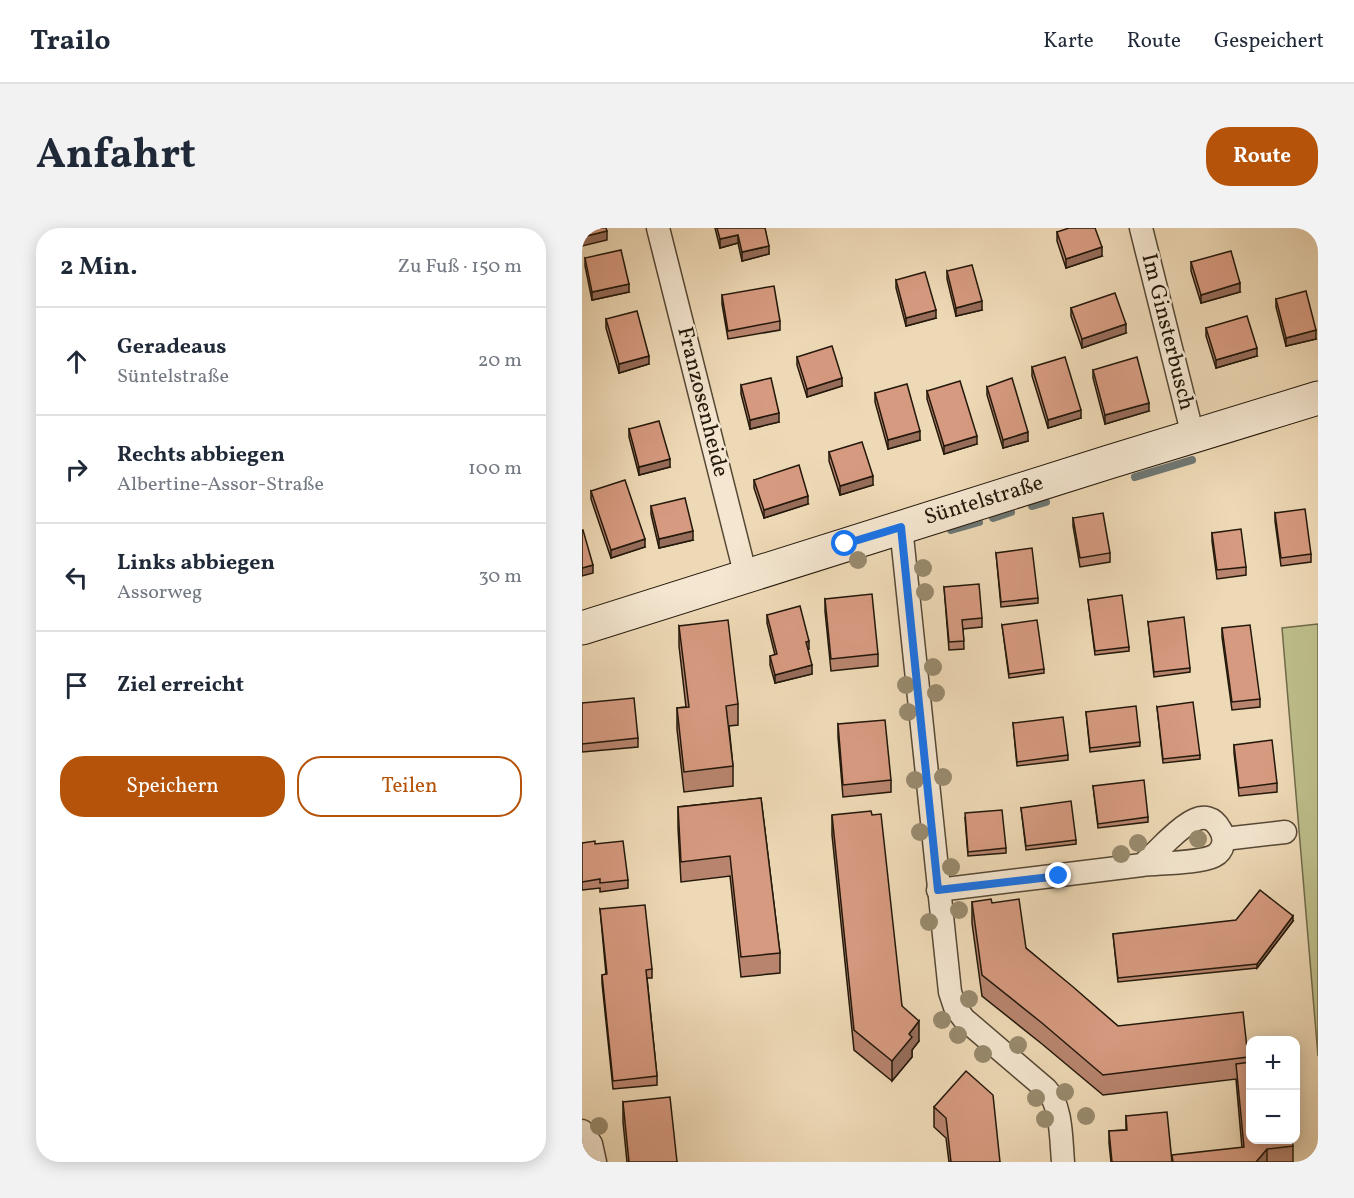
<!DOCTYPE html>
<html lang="de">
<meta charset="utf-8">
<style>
:root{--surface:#fff;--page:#f2f2f3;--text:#1f2937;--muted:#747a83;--line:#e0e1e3;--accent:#b45309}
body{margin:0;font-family:Vollkorn,serif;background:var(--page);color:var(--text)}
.controls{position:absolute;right:18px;bottom:18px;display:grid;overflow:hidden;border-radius:12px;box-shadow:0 3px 15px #0003}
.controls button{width:54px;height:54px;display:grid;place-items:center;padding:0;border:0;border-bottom:2px solid var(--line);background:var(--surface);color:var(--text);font:30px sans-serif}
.stop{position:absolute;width:18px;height:18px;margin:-14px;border:4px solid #1a73e8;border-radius:50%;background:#fff}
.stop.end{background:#1a73e8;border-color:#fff;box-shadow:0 2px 6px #0008}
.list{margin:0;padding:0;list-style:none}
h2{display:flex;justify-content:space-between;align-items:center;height:78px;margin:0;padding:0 24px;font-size:26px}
h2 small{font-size:20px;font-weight:400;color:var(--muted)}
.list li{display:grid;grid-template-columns:39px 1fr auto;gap:18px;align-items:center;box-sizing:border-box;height:108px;padding:0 24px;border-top:2px solid var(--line)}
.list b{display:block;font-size:22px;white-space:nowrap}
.list p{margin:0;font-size:20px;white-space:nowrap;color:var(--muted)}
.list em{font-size:20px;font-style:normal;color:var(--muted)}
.actions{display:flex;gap:12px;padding:18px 24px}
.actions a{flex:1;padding:14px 0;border:2px solid var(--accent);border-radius:24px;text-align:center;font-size:21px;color:var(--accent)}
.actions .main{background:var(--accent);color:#fff}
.icon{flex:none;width:33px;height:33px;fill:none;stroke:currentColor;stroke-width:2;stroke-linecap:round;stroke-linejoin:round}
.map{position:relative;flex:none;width:736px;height:934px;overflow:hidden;border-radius:24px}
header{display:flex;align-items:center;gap:36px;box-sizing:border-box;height:84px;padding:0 30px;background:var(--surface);border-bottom:2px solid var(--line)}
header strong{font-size:28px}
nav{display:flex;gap:33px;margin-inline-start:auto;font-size:21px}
.intro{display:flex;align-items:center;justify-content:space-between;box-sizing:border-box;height:144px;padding:0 36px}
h1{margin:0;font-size:42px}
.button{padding:15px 27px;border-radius:24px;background:var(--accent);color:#fff;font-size:21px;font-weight:700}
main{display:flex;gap:36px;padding:0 36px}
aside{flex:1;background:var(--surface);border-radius:24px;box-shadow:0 3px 15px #0003}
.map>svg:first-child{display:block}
</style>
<header>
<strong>Trailo</strong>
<nav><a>Karte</a><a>Route</a><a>Gespeichert</a></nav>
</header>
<div class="intro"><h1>Anfahrt</h1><a class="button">Route</a></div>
<main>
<aside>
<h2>2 Min.<small>Zu Fuß · 150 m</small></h2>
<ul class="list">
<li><svg class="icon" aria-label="ahead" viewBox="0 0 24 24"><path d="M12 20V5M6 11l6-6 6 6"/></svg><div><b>Geradeaus</b><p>Süntelstraße</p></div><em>20 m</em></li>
<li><svg class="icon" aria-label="right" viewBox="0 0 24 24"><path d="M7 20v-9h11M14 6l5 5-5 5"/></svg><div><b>Rechts abbiegen</b><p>Albertine-Assor-Straße</p></div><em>100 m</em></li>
<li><svg class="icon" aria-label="left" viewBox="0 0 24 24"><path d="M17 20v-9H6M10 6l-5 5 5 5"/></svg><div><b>Links abbiegen</b><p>Assorweg</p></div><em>30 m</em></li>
<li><svg class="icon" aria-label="arrive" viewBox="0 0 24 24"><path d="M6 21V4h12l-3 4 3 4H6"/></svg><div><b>Ziel erreicht</b></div></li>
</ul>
<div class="actions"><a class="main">Speichern</a><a>Teilen</a></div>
</aside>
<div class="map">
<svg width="736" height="934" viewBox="0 0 736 934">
<rect width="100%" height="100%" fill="#eed9b6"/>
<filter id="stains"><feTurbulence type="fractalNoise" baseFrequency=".00333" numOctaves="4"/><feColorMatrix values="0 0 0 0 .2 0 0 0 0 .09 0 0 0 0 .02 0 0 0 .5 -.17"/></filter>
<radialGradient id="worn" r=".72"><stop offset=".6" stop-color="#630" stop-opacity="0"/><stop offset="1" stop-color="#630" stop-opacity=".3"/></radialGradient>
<polygon fill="#bdbe8b" stroke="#706b4a" stroke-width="1.5" points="736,396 736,828 700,400"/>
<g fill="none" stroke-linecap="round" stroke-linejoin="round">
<g stroke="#6d7774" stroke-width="8">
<polyline points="553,249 610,232"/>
<polyline points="450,278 464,274"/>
<polyline points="411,290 429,284"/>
<polyline points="369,302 397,294"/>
</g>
<defs>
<g id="street">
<polyline points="76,0 164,349"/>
<polyline points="559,0 611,208"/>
<path d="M319,299L368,764L373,779L382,791L464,861C480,877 479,912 481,934"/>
<polyline points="642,611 703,604"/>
<path d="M356,662C424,654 492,645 560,637C578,635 618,635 632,628C642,623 644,610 638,601C623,574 596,603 583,615C575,623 568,630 560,637"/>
<polyline points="0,903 9,916 13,934"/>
</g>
<polyline id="secondary" points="0,400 527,234 736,170"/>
</defs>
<use href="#street" stroke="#564835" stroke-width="25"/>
<use href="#secondary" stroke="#23180a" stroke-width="35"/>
<use href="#street" stroke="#f4e6d0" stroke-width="22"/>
<use href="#secondary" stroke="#f4e6d0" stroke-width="33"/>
</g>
<g fill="#988a6d">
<circle cx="276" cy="332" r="9"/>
<circle cx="341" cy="340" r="9"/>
<circle cx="343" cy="364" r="9"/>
<circle cx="351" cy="439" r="9"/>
<circle cx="324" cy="457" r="9"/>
<circle cx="354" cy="465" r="9"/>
<circle cx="326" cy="484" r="9"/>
<circle cx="361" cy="549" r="9"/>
<circle cx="333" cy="552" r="9"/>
<circle cx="338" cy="604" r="9"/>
<circle cx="616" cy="611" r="9"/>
<circle cx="556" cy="615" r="9"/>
<circle cx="539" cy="626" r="9"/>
<circle cx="369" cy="639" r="9"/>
<circle cx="377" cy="682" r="9"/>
<circle cx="347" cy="694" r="9"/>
<circle cx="387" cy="771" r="9"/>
<circle cx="360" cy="792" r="9"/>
<circle cx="376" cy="807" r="9"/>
<circle cx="436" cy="817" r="9"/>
<circle cx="401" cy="826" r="9"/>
<circle cx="483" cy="864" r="9"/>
<circle cx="454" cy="870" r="9"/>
<circle cx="504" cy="888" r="9"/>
<circle cx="463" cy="891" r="9"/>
<circle cx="17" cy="898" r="9"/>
</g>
<g fill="#b8846e" stroke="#23180a" stroke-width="1.5">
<polygon points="133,0 183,0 187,26 160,33 156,15 138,20"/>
<polygon points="475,4 520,28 484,40 475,13"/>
<polygon points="3,30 47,64 10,72 3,38"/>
<polygon points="609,34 658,64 619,75 609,43"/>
<polygon points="365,43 400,82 374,88 365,51"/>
<polygon points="314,52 354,90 324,98 314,60"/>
<polygon points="140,67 198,93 198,102 146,111 140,76"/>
<polygon points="694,71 734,111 704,118 694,79"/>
<polygon points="489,80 544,105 500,120 489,88"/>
<polygon points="24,91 67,136 37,145 24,100"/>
<polygon points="624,100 675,128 634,140 624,108"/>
<polygon points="215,129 260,158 225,169 215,137"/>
<polygon points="450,139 499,190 466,200 450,148"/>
<polygon points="511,142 567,183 523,196 511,150"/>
<polygon points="159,157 197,194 168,201 159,166"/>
<polygon points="405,159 446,213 421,220 405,167"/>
<polygon points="345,163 395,216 362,226 345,171"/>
<polygon points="293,165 338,212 306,221 293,174"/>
<polygon points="47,201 88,239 57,247 47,209"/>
<polygon points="247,224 291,257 258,267 247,233"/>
<polygon points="172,252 226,276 182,290 172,260"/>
<polygon points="9,263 63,319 29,330 9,271"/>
<polygon points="69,278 111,312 77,320 69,286"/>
<polygon points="693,285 729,326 729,334 699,338 693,293"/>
<polygon points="491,290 528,325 528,334 498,339 491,298"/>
<polygon points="630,305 664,339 664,347 635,351 630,313"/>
<polygon points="414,325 456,370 456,375 419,379"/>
<polygon points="362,359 400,390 400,399 381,401 382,421 367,422"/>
<polygon points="243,371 296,426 296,438 249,443 243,383"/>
<polygon points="506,372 547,419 547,423 513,427"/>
<polygon points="185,387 227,421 226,422 230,446 193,455 188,437 188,428 193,427 185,395"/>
<polygon points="566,394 608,440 608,444 572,449"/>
<polygon points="420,397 462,441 462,445 427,450"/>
<polygon points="97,398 156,476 156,497 147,498 151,538 151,558 102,564 95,501 95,480 104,479 97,418"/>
<polygon points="640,400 678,471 678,479 650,482 640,409"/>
<polygon points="0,475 56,510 56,519 0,524"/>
<polygon points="575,479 618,527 618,531 581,535"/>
<polygon points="504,484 558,514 558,518 508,524"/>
<polygon points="431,495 486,527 486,532 435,538"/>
<polygon points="256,496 309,552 309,564 261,569 256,509"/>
<polygon points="652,517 695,555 695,564 657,568 652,525"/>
<polygon points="511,558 566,589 566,594 516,600"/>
<polygon points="179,570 198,725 198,745 159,749 148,648 99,654 96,600 96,579"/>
<polygon points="439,580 494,612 494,616 444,622"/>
<polygon points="250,587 320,778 337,813 330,822 330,829 310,853 272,822 250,607"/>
<polygon points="383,590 424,620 424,625 386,628"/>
<polygon points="0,615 13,616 46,652 46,660 18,664 18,660 0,662"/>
<polygon points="390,674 410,675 444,720 536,798 666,829 666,834 711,918 711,934 529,934 527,915 527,903 544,902 544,888 590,933 660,920 654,851 521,867 460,816 400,768 390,695"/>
<polygon points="18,681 70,741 70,750 65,750 75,848 75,857 31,861 20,755 20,747 24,746"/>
<polygon points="711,693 675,740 536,754 531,706"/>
<polygon points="41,874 95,934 45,934 41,894"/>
<polygon points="352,879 418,934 367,934 364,910 352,899"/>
</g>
<g fill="#966c5a" stroke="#23180a" stroke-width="1.5">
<polygon points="25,3 25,12 0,18 0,9"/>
<polygon points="156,7 156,15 138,20 138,11"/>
<polygon points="187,18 187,26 160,33 160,24"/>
<polygon points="520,19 520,28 484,40 484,31"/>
<polygon points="658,55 658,64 619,75 619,67"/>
<polygon points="47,56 47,64 10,72 10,64"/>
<polygon points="400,73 400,82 374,88 374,80"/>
<polygon points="354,82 354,90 324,98 324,90"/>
<polygon points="544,96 544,105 500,120 500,111"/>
<polygon points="734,102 734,111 704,118 704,110"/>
<polygon points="675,120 675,128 634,140 634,132"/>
<polygon points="67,128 67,136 37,145 37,136"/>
<polygon points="260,150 260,158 225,169 225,161"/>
<polygon points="567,175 567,183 523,196 523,187"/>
<polygon points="499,182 499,190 466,200 466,192"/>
<polygon points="197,185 197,194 168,201 168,192"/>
<polygon points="338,203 338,212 306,221 306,212"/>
<polygon points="446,204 446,213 421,220 421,212"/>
<polygon points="395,208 395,216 362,226 362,218"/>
<polygon points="88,231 88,239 57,247 57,239"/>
<polygon points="291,248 291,257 258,267 258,258"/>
<polygon points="226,268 226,276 182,290 182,282"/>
<polygon points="111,303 111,312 77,320 77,311"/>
<polygon points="63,311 63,319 29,330 29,322"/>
<polygon points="11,337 11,345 0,348 0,340"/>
<polygon points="227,413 227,421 224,422 224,414"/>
<polygon points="230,437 230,446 193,455 193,447"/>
<polygon points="711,688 711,693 675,740 675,736"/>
<polygon points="337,793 337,813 330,822 330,829 310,853 310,833 327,806"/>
<polygon points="685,921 685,934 674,934"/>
</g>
<g fill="#d69a80" stroke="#23180a" stroke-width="1.5">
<polygon points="0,0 24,0 25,3 0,9"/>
<polygon points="135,0 183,0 187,18 160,24 156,7 138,11"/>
<polygon points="487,0 513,0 520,19 484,31 475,4"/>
<polygon points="39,22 47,56 10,64 3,30"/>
<polygon points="649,23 658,55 619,67 609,34"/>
<polygon points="390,37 400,73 374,80 365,43"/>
<polygon points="343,44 354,82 324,90 314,52"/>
<polygon points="192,58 198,93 146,103 140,67"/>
<polygon points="724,63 734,102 704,110 694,71"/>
<polygon points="533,65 544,96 500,111 489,80"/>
<polygon points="55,83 67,128 37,136 24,91"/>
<polygon points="665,88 675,120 634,132 624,100"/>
<polygon points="250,118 260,150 225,161 215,129"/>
<polygon points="483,129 499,182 466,192 450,139"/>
<polygon points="555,129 567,175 523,187 511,142"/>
<polygon points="189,150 197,185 168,192 159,157"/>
<polygon points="430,150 446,204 421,212 405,159"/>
<polygon points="378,153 395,208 362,218 345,163"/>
<polygon points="325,156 338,203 306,212 293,165"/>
<polygon points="77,193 88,231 57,239 47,201"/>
<polygon points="280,214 291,248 258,258 247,224"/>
<polygon points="217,237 226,268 182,282 172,252"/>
<polygon points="43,252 63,311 29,322 9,263"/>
<polygon points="103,270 111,303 77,311 69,278"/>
<polygon points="723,281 729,326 699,330 693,285"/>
<polygon points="521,285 528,325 498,330 491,290"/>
<polygon points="659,301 664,339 635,342 630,305"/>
<polygon points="0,302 1,302 11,337 0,340"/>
<polygon points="450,320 456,370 419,374 414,325"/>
<polygon points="397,356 400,390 380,392 382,413 367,414 362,359"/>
<polygon points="290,366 296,426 249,431 243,371"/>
<polygon points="540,367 547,419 513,423 506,372"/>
<polygon points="218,378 227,413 224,414 230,437 193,447 188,428 195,426 185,387"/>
<polygon points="602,389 608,440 572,444 566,394"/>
<polygon points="146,392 156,476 144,478 151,538 102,544 95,480 107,479 97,398"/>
<polygon points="455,392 462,441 427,446 420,397"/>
<polygon points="668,397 678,471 650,474 640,400"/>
<polygon points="52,470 56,510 0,516 0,475"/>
<polygon points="611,474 618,527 581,531 575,479"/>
<polygon points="554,478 558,514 508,520 504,484"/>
<polygon points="481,489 486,527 435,534 431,495"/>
<polygon points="303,492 309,552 261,557 256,496"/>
<polygon points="690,512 695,555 657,560 652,517"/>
<polygon points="562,552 566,589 516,596 511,558"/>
<polygon points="179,570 198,725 159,729 148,628 99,634 96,579"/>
<polygon points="489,573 494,612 444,618 439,580"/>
<polygon points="420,582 424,620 386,624 383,585"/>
<polygon points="289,583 290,587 299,586 320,778 337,793 327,806 330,809 310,833 272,802 250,587"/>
<polygon points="13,613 13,616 41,613 46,652 18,655 18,651 0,654 0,615"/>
<polygon points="678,662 711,688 675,736 536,750 531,706 654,692"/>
<polygon points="409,671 410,675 437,671 444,720 490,758 536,798 661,784 666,829 521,847 460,795 400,747 390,674"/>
<polygon points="63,677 70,741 64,742 75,848 31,853 20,747 25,746 18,681"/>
<polygon points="669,834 669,912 710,912 711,918 685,921 674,934 591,934 590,927 662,919 654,836"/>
<polygon points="384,843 411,867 418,934 369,934 364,890 352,879"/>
<polygon points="88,869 95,934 47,934 41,874"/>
<polygon points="585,884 590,934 530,934 527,903 545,902 544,888"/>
</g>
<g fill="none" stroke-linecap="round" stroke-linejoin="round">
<polyline stroke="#1a73e8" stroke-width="8" points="263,316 319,299 356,662 477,648"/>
</g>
<g text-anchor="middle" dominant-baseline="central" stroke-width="5" stroke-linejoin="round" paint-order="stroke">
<g font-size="22" fill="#23180a" stroke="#f4e6d0">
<text transform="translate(585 104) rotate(76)">Im Ginsterbusch</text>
<text transform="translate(120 174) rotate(76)">Franzosenheide</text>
<text transform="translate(402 273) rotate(-17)">Süntelstraße</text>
</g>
</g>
<rect width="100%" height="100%" filter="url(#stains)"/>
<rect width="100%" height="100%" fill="url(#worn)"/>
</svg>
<div class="controls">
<button>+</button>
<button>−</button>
</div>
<div class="stop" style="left:263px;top:316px"></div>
<div class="stop end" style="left:477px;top:648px"></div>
</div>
</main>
